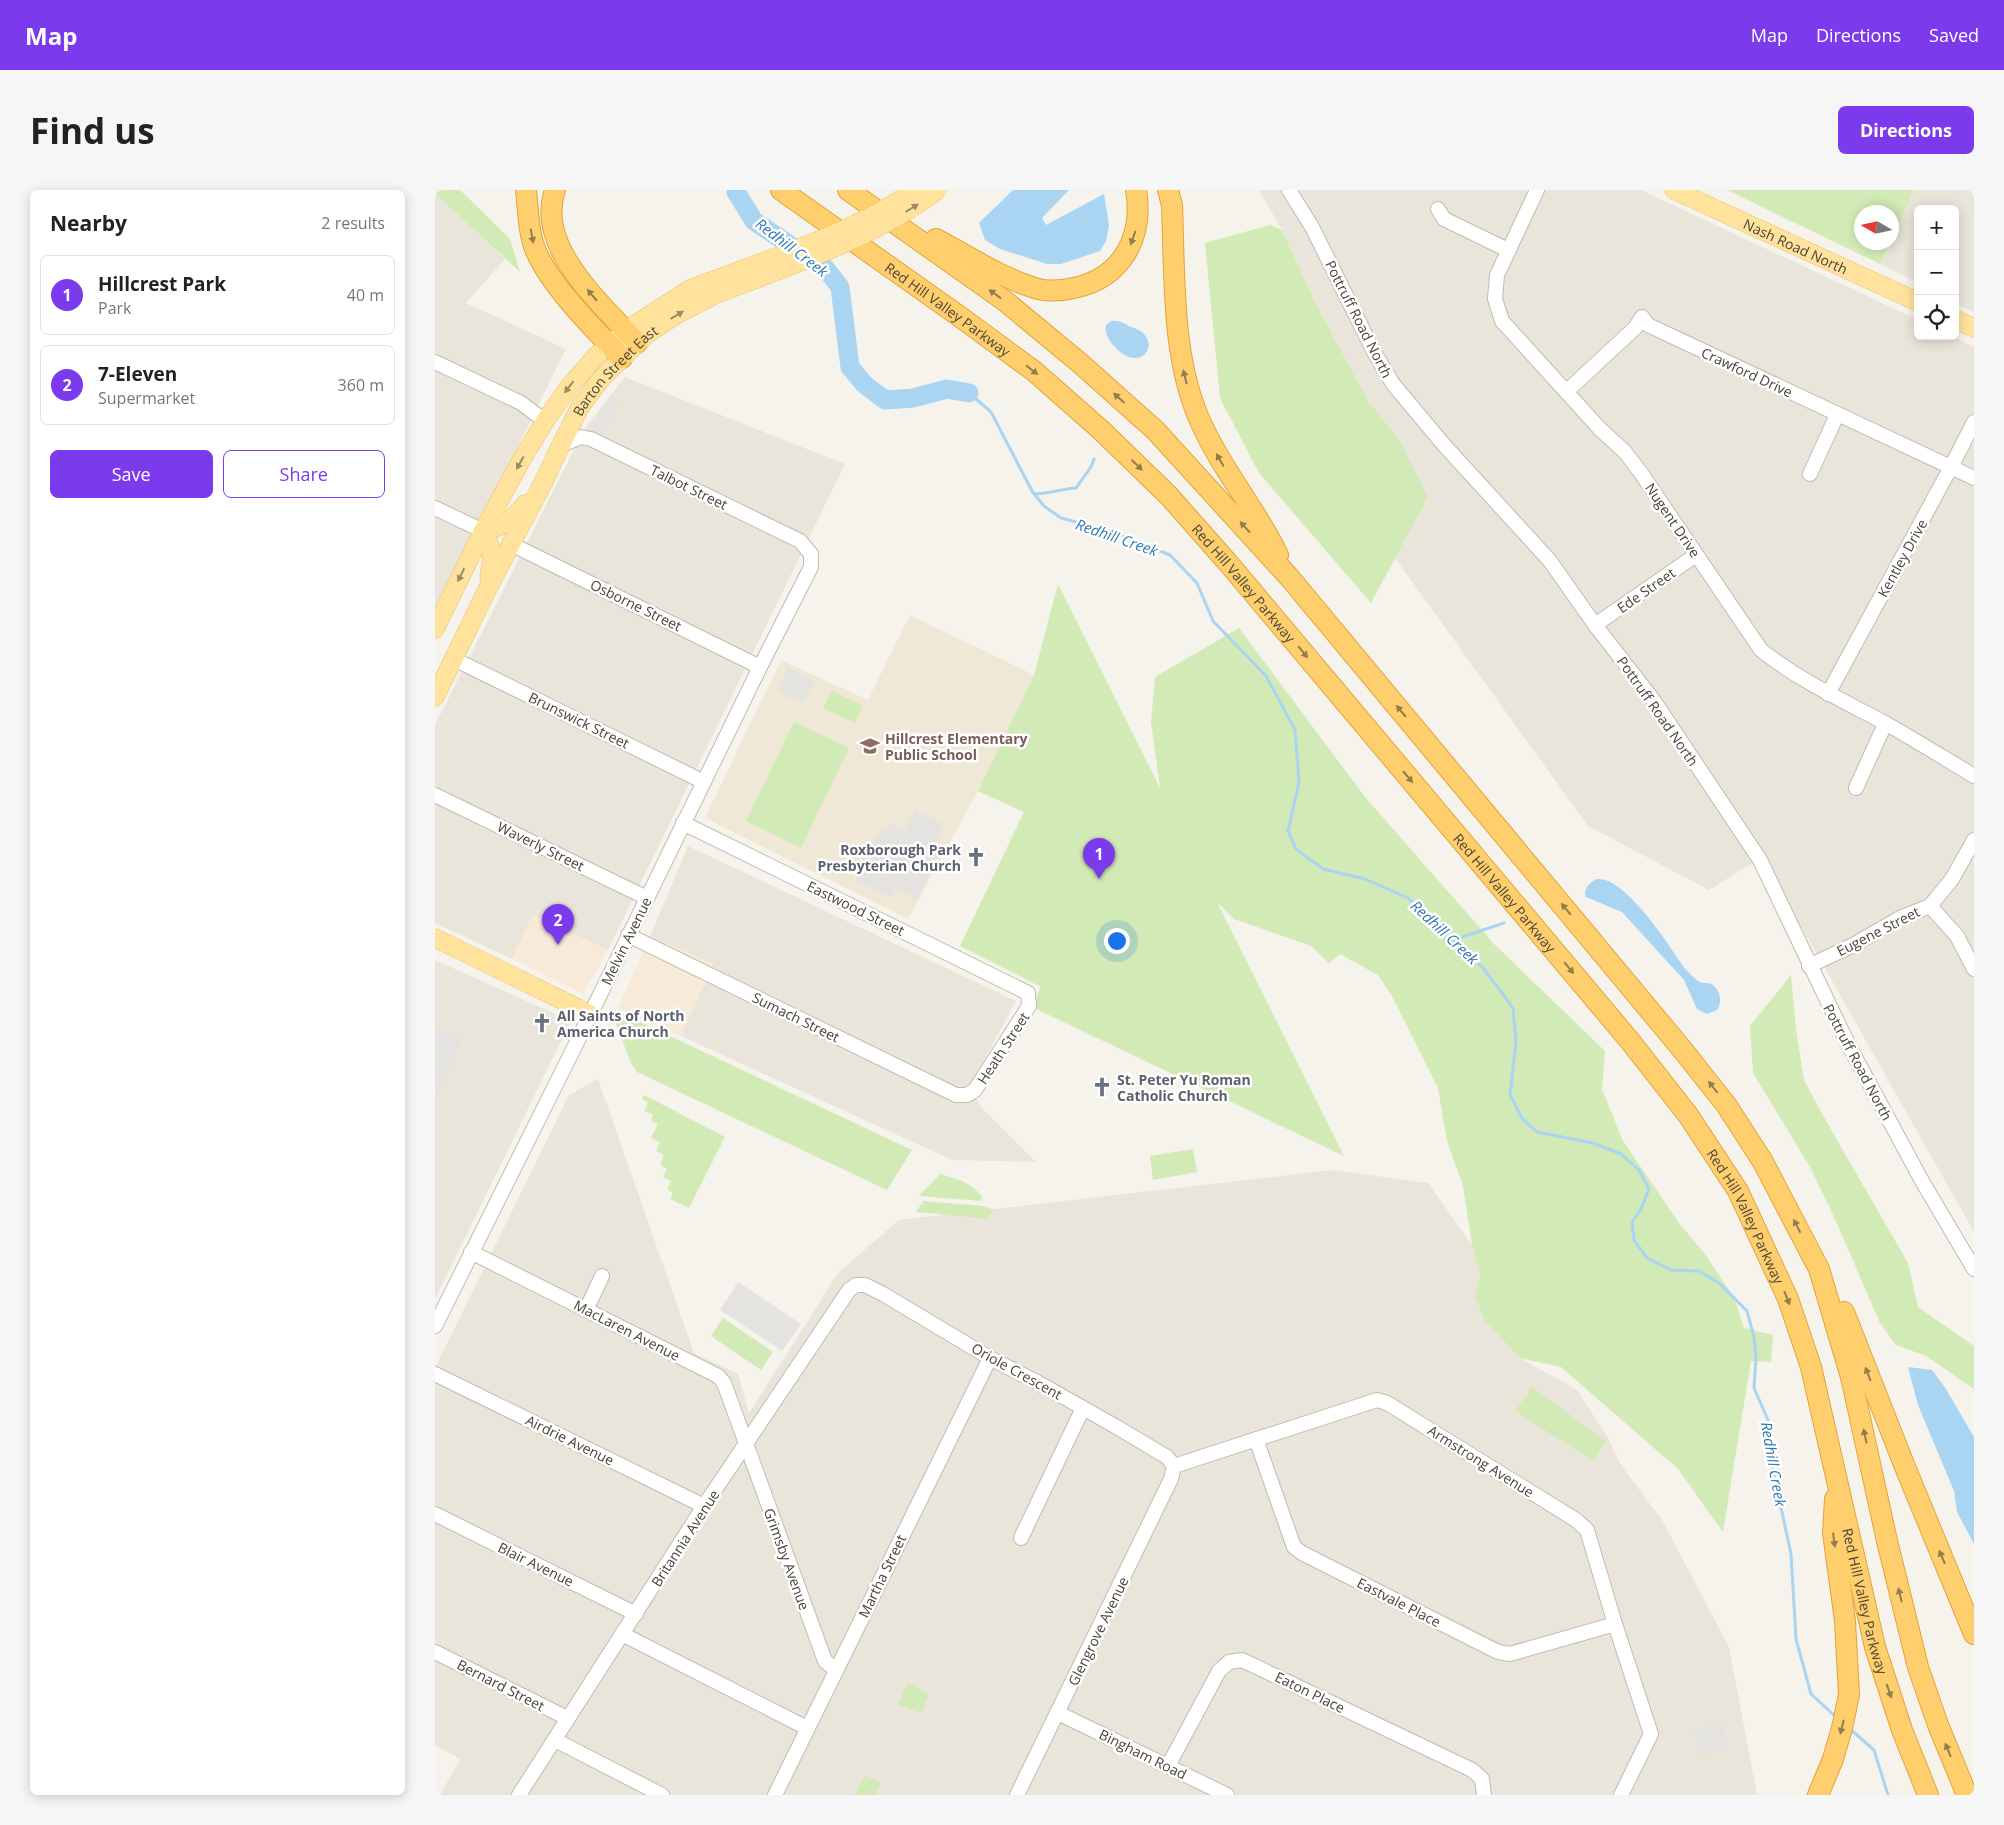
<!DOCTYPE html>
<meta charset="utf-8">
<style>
:root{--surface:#fff;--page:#f6f6f6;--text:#222;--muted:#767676;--line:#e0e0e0;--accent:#7c3aed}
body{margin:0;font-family:"Open Sans",sans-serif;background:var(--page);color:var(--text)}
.controls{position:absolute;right:15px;top:15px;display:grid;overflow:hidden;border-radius:8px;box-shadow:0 2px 12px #0003}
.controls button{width:45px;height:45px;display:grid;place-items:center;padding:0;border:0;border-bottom:1px solid var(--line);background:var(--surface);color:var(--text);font:25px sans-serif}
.compass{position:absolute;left:1419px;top:15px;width:45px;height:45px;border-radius:50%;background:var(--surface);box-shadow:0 2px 12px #0003;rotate:279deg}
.you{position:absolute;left:681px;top:750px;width:18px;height:18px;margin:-12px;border:4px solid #fff;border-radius:50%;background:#1a73e8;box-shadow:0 0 0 8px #1a73e833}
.badge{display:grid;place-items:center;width:32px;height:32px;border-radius:50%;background:var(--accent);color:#fff;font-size:16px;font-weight:700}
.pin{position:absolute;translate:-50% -41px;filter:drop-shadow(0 1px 2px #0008)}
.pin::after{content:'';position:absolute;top:26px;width:18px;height:15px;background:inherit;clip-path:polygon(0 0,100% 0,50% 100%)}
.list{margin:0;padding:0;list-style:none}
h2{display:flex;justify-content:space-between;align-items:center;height:65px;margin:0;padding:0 20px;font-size:21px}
h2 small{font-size:16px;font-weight:400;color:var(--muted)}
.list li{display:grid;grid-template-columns:32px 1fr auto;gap:15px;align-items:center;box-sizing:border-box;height:80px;margin:0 10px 10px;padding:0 10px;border:1px solid var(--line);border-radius:8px}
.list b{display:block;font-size:19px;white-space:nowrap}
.list p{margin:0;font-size:16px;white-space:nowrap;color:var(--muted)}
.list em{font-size:16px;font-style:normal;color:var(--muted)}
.actions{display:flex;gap:10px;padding:15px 20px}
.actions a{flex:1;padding:11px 0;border:1px solid var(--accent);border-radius:8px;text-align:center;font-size:18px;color:var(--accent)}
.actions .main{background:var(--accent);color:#fff}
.icon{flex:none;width:28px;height:28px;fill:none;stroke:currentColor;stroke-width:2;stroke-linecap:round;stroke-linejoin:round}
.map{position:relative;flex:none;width:1539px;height:1605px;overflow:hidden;border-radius:8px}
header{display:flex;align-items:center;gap:30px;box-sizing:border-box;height:70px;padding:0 25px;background:var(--accent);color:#fff}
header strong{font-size:24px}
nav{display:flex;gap:28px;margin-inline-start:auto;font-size:18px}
.intro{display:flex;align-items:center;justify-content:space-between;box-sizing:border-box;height:120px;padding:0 30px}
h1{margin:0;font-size:35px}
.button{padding:12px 22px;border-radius:8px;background:var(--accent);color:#fff;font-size:18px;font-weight:700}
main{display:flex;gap:30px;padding:0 30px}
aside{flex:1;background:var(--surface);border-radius:8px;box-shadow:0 2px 12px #0003}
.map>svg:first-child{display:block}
</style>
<header>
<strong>Map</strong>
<nav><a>Map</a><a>Directions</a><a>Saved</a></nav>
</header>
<div class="intro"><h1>Find us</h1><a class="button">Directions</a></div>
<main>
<aside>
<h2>Nearby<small>2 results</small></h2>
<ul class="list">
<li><span class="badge">1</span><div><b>Hillcrest Park</b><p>Park</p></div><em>40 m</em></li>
<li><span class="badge">2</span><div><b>7-Eleven</b><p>Supermarket</p></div><em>360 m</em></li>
</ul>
<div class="actions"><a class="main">Save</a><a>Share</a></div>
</aside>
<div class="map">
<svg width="1539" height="1605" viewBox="0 0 1539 1605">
<rect width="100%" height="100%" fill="#f6f3ec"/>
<g fill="#eae5da">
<polygon points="824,0 1206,0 1483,130 1483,146 1517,146 1539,157 1539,1042 1327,667 1274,700 1153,636 960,368 993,307 966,253 932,209 882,116 847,40"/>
<polygon points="1479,0 1539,0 1539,122 1520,113 1520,19 1483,19 1483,93 1445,74"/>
<polygon points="0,4 70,69 31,113 131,159 0,424"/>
<polygon points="190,187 410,274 173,760 98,725 77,769 0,733 0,535 150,238"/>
<polygon points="253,656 581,811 535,896 546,917 601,972 517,970 246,846 278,774 215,746"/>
<polygon points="0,770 136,831 0,1109"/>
<polygon points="163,889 259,1163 303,1184 314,1223 403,1083 464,1030 897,980 993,993 1037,1055 1045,1086 1040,1107 1050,1131 1085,1168 1142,1200 1173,1248 1186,1275 1227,1330 1294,1457 1322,1605 5,1605 25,1569 0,1555 0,1178 134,905"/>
</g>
<g fill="#f7ead8">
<polygon points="98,725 173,760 148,804 77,769"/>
<polygon points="215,746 278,774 246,846 183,818"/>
</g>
<polygon fill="#efe8d6" points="475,425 599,485 543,601 473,729 270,628 346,470 433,510"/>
<g fill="#d2eab5">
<polygon points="0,0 25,0 75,49 85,82 0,4"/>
<polygon points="1292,0 1479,0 1457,50 1456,22 1426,22 1426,52 1455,53 1445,74"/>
<polygon points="835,35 847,40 882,116 932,209 966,253 993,307 936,413 824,283 785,208 770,53"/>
<polygon points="623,394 725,598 716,532 720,487 804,438 930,607 1059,754 1170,861 1167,899 1188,951 1244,1033 1269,1063 1299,1107 1309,1138 1338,1145 1336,1172 1316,1171 1288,1342 1243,1279 1126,1177 1085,1168 1050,1131 1040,1107 1045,1086 1037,1055 1028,996 1012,951 1003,898 957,806 943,785 905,764 894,773 876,756 799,729 782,712 909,966 597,817 606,797 525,756 589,622 543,601 599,485"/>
<polygon points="397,501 428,516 420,533 388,518"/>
<polygon points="359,532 414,558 366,658 311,631"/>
<polygon points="1356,785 1361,839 1369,890 1395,938 1473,1073 1483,1117 1539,1156 1539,1199 1491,1166 1461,1155 1445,1133 1400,1029 1375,977 1318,883 1315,836"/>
<polygon points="186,823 477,960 452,1000 202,882 196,873 181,834"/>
<polygon points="209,905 290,947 254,1018 235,1009 238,1003 232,999 236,991 228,987 232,979 225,975 229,965 221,961 225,952 216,948 223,934 216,931 218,925 209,921 213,913 207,909"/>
<polygon points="758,959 762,982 718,990 715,966"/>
<path d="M505,984C521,989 537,992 547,1007L546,1011L484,1006Z"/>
<polygon points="488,1011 549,1016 558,1020 551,1031 545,1028 481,1022"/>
<polygon points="288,1128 338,1162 326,1180 276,1146"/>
<polygon points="1097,1197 1171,1251 1158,1271 1080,1221"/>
<polygon points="474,1494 493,1503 494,1505 486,1523 463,1515 471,1496"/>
<polygon points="430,1585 446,1593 440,1605 420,1605"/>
</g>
<g fill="#e5e3e0">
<polygon points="173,209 184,215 167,247 156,241"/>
<polygon points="353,478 380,491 368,514 342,502"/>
<polygon points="480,620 509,635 497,658 505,662 482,709 461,698 456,708 421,691 429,674 426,673 439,647 442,648 447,640 450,642 454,633 470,640"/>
<polygon points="0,838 27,850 15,876 0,869"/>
<polygon points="0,871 15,878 2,903 0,902"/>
<polygon points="303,1092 366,1134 347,1161 285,1120"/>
<polygon points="1286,1532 1294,1558 1266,1566 1258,1541"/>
</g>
<g fill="#a9d4f2">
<polygon points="578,0 634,0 607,28 611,35 669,4 674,35 671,51 665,61 626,74 612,74 565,59 550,50 544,33"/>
<path d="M676,131C683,130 688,132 694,136C699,138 705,140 708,143C724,158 703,183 679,156C674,150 669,143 671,135Z"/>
<path d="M1162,689C1189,686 1232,752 1246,773C1249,778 1259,789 1265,792C1268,794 1272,792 1276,794C1285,799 1288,812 1282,820L1272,824L1262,819L1249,790L1187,722L1151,707C1148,699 1154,693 1162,689Z"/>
<polygon points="1473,1177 1497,1180 1511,1199 1539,1247 1539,1354 1522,1322 1519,1301 1483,1215"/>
</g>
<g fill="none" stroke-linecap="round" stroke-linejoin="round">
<g stroke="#a9d4f2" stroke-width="3">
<polyline points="534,203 556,222 597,301 609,316 626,328 675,341 735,365 762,393 778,431 831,486 860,540 864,592 853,641 861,659 888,679 930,689 973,708 1049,779 1078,818 1081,852 1075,905 1087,928 1102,942 1158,953 1186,964 1204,980 1214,999 1206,1019 1197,1032 1199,1050 1212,1068 1236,1080 1264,1081 1284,1093 1312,1121 1319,1147 1321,1167 1319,1198 1333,1230 1332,1252 1356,1364 1361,1449 1376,1504 1401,1527"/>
<path d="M599,304C613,304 626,299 641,298L656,277L659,269"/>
<polyline points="1018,750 1069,733"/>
<polyline points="1415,1539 1439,1560 1453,1605"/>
</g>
<polyline stroke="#a9d4f2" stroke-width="19" points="301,2 319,31 391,79 405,97 415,177 429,194 450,210 478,208 512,199 534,203"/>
<defs>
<g id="minor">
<polyline points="854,0 877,37 939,162 958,194 1009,255 1115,371 1160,435 1219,511 1325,670 1414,856 1487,991 1539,1079"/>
<path d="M1102,0L1062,85L1060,109L1067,131L1165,239L1190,262L1206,283L1326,460C1365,491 1407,510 1450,533C1480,550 1509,568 1539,586"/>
<polyline points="1003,19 1009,29 1073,60"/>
<polyline points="0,172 86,213 110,231"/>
<polyline points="1132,201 1200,138 1207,127 1213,135 1539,288"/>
<polyline points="1375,284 1402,225"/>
<polyline points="0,318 48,341"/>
<polyline points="76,354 325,477"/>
<polyline points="1160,435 1261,365"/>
<polyline points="19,469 269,592"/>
<polyline points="1393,504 1516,277 1539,232"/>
<polyline points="1421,598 1450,534"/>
<polyline points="0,605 212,708"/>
<polyline points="1495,716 1522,746 1539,779"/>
<polyline points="193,745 521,905 532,905 540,900 594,816 593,803 248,633"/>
<polyline points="1374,776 1418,755 1465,728 1495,716 1517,689 1539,650"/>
<polyline points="36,1062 283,1186 289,1193 390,1471 401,1480"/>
<polyline points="151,1120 167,1086"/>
<polyline points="0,1136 138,860 325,477 376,377 376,364 365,351 156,249 146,247 126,255"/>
<polyline points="0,1184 269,1316"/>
<polyline points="821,1249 859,1357 867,1363 1063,1462 1075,1464 1180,1434"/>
<polyline points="739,1276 942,1210 952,1213 1141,1330 1152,1340 1180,1434 1216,1544 1186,1605"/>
<polyline points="0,1324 201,1424"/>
<polyline points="586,1348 648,1218"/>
<polyline points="187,1444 372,1538"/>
<polyline points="0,1462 132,1528"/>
<polyline points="623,1523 792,1605"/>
<polyline points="120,1550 227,1605"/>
<polyline points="733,1576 784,1481 794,1472 807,1470 1037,1580 1047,1589 1049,1605"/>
<polyline points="84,1605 269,1316 414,1100 421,1095 430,1095 448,1104 555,1168 602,1192 680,1236 732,1267 739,1276"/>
<polyline points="340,1605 555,1168"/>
<polyline points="582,1605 736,1289 739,1276"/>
</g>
<g id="major">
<path id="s1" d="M1239,0L1483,112"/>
<polyline points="1520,129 1539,138"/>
<path d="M48,341C67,338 78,329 90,314"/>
<path d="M48,341C59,361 58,365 54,387"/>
<polyline points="0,439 48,341 87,269 110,231 134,197 161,166 190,141 255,99 309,79"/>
<path id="s2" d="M0,507L51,402L108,293L126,255L145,217L165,190L212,144L241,125L281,104L321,89"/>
<polyline points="0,748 155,824"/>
</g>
<g id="highway">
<path d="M91,0C93,17 93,37 98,53C109,90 160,140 187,168"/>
<path d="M120,0C100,58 167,114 202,153"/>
<path id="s3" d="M346,0L524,126L599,181L667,241L734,306L794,374L1195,851L1253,925L1303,1001L1353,1109L1376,1177L1440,1457L1467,1540L1493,1605"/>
<polyline points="413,0 570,111 646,174 720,240 854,387 1251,864 1292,916 1328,972 1384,1079 1416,1187 1452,1351 1483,1477 1503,1535 1532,1605"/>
<path d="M733,0L737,15C740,86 736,168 766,233C787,280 821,319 843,365"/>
<path d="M501,49C531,65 565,87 597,97C610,102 626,101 639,98C687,88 709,47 701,0"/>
<polyline points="1409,1122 1470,1277 1539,1444"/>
<polyline points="1383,1605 1398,1569 1407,1538 1414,1505 1410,1431 1398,1343 1400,1309"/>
</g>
</defs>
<use href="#minor" stroke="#c2bbae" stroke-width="16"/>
<use href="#major" stroke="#e6c16a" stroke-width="19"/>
<use href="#highway" stroke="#e0a43c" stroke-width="22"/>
<use href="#minor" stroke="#fff" stroke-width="14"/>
<use href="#major" stroke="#ffe39c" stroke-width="18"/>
<use href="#highway" stroke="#ffcf6e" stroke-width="20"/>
<defs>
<g id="major-bridge">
<path d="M309,79C367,57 428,36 480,0"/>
<path d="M321,89C384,65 448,41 503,0"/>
</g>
</defs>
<use href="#major-bridge" stroke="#e6c16a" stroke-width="19" stroke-linecap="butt"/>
<use href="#major-bridge" stroke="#ffe39c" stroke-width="18"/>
</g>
<defs><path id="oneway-solid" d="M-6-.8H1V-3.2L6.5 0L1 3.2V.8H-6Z" transform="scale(1.25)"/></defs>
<g fill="#9c8c66">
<use href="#oneway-solid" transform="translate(477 18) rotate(-31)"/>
<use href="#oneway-solid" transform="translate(242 125) rotate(-31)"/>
<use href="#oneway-solid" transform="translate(134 197) rotate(128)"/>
<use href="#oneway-solid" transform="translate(85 273) rotate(119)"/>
<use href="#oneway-solid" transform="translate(26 385) rotate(116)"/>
</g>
<g fill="#937c4e">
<use href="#oneway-solid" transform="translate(97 46) rotate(79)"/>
<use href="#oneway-solid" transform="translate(698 48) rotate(110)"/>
<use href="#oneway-solid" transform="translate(560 104) rotate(-144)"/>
<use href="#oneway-solid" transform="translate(157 105) rotate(-130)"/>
<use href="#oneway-solid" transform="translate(597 180) rotate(38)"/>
<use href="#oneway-solid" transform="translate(750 187) rotate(-103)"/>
<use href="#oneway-solid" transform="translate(684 208) rotate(-138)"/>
<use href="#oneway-solid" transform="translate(785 270) rotate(-120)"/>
<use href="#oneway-solid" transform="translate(702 275) rotate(44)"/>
<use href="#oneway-solid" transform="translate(810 337) rotate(-132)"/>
<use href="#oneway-solid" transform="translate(868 462) rotate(50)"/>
<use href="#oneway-solid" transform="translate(966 521) rotate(-130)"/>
<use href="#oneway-solid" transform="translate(973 587) rotate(50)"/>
<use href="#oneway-solid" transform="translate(1131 719) rotate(-130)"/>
<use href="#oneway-solid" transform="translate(1134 778) rotate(50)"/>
<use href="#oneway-solid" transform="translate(1278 897) rotate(-128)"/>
<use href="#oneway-solid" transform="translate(1362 1036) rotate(-117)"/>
<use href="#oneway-solid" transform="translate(1352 1108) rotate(68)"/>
<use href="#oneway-solid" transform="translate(1433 1184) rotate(-111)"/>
<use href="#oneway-solid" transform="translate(1430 1246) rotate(-102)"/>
<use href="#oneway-solid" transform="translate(1399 1350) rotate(83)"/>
<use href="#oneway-solid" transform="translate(1507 1367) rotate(-113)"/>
<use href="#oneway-solid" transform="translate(1465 1405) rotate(-104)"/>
<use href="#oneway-solid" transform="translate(1454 1501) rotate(71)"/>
<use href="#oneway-solid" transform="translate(1407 1537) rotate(104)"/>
<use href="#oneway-solid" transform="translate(1513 1560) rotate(-112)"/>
</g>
<defs>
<symbol id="school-bare" viewBox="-9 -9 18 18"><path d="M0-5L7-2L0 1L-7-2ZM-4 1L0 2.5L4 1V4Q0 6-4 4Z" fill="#8d6e63" stroke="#fff" stroke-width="2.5" paint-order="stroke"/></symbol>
<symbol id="church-bare" viewBox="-9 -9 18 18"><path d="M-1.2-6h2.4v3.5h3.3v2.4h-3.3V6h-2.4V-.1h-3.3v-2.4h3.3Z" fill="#6b7280" stroke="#fff" stroke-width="2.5" paint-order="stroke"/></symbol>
</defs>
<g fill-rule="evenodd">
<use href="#school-bare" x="421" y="542" width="28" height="28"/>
<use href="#church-bare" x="527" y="653" width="28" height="28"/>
<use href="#church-bare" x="93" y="819" width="28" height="28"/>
<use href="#church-bare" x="653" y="883" width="28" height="28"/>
</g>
<g text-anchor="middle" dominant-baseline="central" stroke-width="5" stroke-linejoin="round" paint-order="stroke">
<g font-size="14" fill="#4b4439" stroke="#fff">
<text stroke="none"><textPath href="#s1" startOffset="134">Nash Road North</textPath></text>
<text stroke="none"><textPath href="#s3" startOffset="205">Red Hill Valley Parkway</textPath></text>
<text transform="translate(924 129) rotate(63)">Pottruff Road North</text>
<text transform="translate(1312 182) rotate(25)">Crawford Drive</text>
<text stroke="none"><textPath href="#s2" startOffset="375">Barton Street East</textPath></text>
<text transform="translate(254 297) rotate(26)">Talbot Street</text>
<text transform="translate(1238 330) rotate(56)">Nugent Drive</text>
<text transform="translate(1467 368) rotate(-61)">Kentley Drive</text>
<text stroke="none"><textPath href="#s3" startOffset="610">Red Hill Valley Parkway</textPath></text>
<text transform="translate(1211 400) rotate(-35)">Ede Street</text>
<text transform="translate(201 415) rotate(26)">Osborne Street</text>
<text transform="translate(1223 521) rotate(55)">Pottruff Road North</text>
<text transform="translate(144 530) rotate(26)">Brunswick Street</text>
<text transform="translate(106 656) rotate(26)">Waverly Street</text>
<text stroke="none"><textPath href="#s3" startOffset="1015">Red Hill Valley Parkway</textPath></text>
<text transform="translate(421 718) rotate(26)">Eastwood Street</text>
<text transform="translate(1443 741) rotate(-27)">Eugene Street</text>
<text transform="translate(191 751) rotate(-64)">Melvin Avenue</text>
<text transform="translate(361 827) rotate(26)">Sumach Street</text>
<text transform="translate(568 858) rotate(-57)">Heath Street</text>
<text transform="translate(1423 872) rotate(62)">Pottruff Road North</text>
<text stroke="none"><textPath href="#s3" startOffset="1420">Red Hill Valley Parkway</textPath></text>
<text transform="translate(192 1140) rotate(27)">MacLaren Avenue</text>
<text transform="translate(582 1181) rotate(29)">Oriole Crescent</text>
<text transform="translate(135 1250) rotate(26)">Airdrie Avenue</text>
<text transform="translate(1046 1271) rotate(32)">Armstrong Avenue</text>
<text transform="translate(250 1348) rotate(-57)">Britannia Avenue</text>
<text transform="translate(352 1369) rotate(70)">Grimsby Avenue</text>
<text transform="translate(101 1374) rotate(26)">Blair Avenue</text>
<text transform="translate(447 1386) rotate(-64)">Martha Street</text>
<text stroke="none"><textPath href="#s3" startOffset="1825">Red Hill Valley Parkway</textPath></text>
<text transform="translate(964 1412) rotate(27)">Eastvale Place</text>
<text transform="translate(663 1441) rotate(-64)">Glengrove Avenue</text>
<text transform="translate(66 1495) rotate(27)">Bernard Street</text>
<text transform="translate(875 1502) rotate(26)">Eaton Place</text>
<text transform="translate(708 1564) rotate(26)">Bingham Road</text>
</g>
<g font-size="14" font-weight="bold" fill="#785e54" stroke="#fff" text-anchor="start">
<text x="450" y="548">Hillcrest Elementary<tspan x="450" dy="16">Public School</tspan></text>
</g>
<g font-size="14" font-weight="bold" fill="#5b616d" stroke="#fff" text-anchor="start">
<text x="526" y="659" text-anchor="end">Roxborough Park<tspan x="526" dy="16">Presbyterian Church</tspan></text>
<text x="122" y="825">All Saints of North<tspan x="122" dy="16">America Church</tspan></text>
<text x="682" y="889">St. Peter Yu Roman<tspan x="682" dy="16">Catholic Church</tspan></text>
</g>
<g font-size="15" font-style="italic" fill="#2e7ab2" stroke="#fff">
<text transform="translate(357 57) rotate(37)">Redhill Creek</text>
<text transform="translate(682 347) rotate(19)">Redhill Creek</text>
<text transform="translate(1010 742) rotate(43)">Redhill Creek</text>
<text transform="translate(1339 1274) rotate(80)">Redhill Creek</text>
</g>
</g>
</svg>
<div class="controls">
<button>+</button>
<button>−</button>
<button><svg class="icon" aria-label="locate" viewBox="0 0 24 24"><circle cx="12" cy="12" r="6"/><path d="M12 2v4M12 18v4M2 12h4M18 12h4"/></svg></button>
</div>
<svg class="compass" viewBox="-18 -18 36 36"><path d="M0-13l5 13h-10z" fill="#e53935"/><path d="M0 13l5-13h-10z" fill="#767676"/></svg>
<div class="you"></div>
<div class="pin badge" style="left:664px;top:689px">1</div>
<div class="pin badge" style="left:123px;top:755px">2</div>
</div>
</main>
